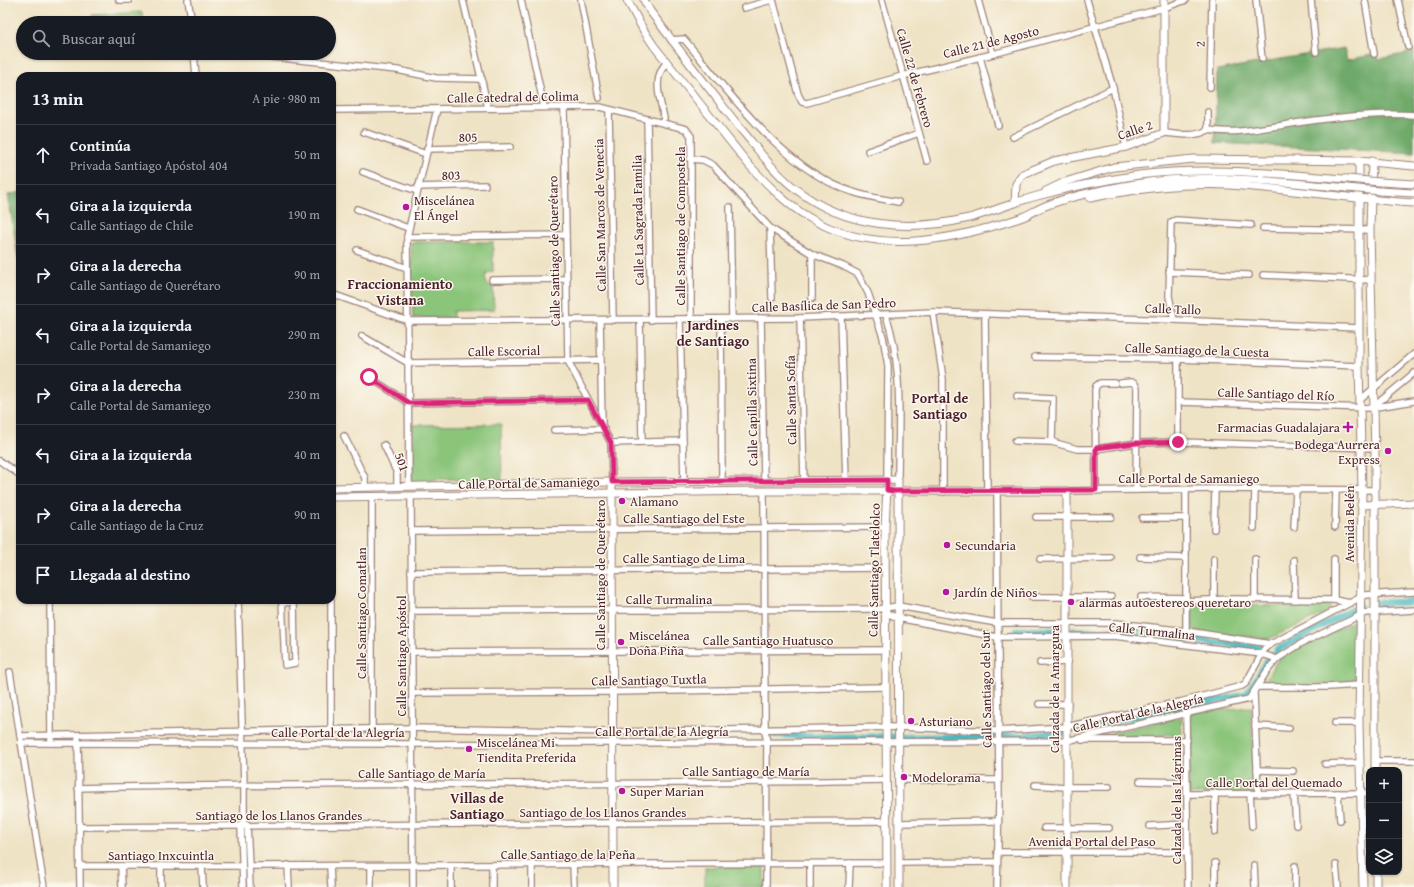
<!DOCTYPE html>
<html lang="es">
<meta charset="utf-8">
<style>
:root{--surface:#171b24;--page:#20242c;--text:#f1f3f6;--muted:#9ea1a6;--line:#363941}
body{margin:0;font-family:"Gentium Book Plus",serif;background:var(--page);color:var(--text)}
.controls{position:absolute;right:12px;bottom:12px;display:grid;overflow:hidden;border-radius:8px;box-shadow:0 1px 3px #0004}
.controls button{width:36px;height:36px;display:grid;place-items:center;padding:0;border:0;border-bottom:1px solid var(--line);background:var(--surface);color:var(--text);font:20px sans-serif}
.stop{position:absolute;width:12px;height:12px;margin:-9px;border:3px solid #db2777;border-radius:50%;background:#fff}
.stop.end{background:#db2777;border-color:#fff;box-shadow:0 1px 4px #0008}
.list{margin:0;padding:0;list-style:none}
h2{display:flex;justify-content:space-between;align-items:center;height:52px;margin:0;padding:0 16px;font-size:17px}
h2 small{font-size:13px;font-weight:400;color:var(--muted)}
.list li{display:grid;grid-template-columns:26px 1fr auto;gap:12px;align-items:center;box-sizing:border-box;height:60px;padding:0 16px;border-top:1px solid var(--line)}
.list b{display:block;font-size:15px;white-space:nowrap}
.list p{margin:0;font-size:13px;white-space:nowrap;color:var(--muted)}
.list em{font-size:13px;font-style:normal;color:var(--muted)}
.icon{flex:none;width:22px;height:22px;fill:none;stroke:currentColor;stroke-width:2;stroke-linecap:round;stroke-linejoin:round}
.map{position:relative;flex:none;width:1414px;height:887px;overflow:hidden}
.search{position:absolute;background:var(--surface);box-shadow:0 1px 3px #0004;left:16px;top:16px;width:320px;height:44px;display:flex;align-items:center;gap:10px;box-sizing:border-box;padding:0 14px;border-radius:22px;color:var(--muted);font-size:15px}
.panel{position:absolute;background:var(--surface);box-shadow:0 1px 3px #0004;left:16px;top:72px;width:320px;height:532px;border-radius:12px}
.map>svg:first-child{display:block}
</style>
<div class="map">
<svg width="1414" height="887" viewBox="0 0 1414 887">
<rect width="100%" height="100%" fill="#fbf7ec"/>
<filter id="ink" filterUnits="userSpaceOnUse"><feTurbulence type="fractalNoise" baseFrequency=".025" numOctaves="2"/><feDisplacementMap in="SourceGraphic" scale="8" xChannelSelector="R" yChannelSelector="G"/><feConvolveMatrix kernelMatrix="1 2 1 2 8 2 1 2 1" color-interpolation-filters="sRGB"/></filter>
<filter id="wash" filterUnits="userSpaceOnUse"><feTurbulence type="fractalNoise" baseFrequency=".012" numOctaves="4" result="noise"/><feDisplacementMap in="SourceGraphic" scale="16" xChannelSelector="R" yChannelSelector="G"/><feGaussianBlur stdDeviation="0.9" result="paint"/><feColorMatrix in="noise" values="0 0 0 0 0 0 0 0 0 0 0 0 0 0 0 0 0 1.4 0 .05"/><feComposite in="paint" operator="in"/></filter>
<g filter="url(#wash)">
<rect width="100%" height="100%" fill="#efe3c5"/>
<g fill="#8bc57a" stroke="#6a7252">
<polygon points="142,12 144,23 92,23 92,15"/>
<polygon points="411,242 493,242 493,272 487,273 485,279 488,285 493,286 494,310 453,311 453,318 413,318"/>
<polygon points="501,424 502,483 469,483 453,479 436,479 425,483 413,483 412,425"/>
<polygon points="1192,605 1296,606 1327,605 1331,607 1325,613 1269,639 1192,631"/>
<polygon points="1356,620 1355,683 1262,685 1278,659"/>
<polygon points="1251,707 1255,794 1189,794 1188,713"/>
<polygon points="1181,717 1182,734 1090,738"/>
<rect x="705" y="867" width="59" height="20"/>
</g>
<g fill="#70aa6a" stroke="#5d644a">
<polygon points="1344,48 1347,60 1376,54 1378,59 1414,52 1414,153 1215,143 1217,70"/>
<polygon points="20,192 20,257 18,258 8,195"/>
</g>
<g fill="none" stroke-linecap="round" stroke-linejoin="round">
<g stroke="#4ab9c2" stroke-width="7">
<polyline points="1376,603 1414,602"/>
<polyline points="1017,630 1058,631"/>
<polyline points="1072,631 1113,631 1264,648"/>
<polyline points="1277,650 1359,606"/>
<polyline points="1072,729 1245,695 1272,655"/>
<polyline points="772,734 815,737 992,737"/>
<polyline points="1000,737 1064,733"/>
</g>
</g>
</g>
<g filter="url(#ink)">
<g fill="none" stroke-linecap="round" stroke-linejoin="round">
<defs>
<g id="street">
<polyline points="119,0 129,0"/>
<polyline points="188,0 192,23"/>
<polyline points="463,0 488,108"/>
<polyline points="521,0 544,107"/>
<polyline points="581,0 599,98"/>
<polyline points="773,0 798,94 802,102 807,103 902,76 993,54 1164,8 1186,0"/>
<polyline points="882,0 927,161"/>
<polyline points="978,0 993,54"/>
<polyline points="1087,0 1113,88 1126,147"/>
<polyline points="1256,0 1262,59"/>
<polyline points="1311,0 1316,52"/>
<polyline points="1365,0 1374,54"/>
<polyline points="1398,0 1408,47"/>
<polyline points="744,8 771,0"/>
<path d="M671,40L684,39C728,91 786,172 853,192C867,197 883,199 898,202"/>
<polyline points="194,53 196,76"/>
<polyline points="233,53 397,70 436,78 482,79"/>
<polyline points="980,57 998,125"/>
<polyline points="1210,87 1212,0"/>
<polyline points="564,107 568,361 611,443 612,482"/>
<polyline points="332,110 600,107 686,129 691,136 691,319"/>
<polyline points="609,110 613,320"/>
<path d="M664,118C660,99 652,79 666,63"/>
<polyline points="647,120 651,320"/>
<path d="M1208,130C1234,134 1258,129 1284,125C1326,118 1371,112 1414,115"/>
<polyline points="364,132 426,154"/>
<path d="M1164,133C1179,134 1193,138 1208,130V112"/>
<polyline points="1013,137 1113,88"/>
<polyline points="427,149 510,147"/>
<polyline points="868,151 919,133"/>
<polyline points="690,159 703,160 713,165 770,228 812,254 843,266 858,274 868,293 883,337 888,366 887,480"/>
<polyline points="363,172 417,191"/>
<polyline points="418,187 485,185"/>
<polyline points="730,207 732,319"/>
<polyline points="357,209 408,228"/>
<polyline points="770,228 772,298"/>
<polyline points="1263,228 1370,230"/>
<polyline points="407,237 566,235"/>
<polyline points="357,250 407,268"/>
<polyline points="1169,272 1249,275"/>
<polyline points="1263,275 1370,280"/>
<polyline points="492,280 567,279"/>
<polyline points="332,294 408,321 800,318 933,312 1174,320 1359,328"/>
<polyline points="812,298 812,254"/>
<polyline points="933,312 943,379 943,492"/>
<polyline points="985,314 987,490"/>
<path d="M886,315C904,368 898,426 898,480"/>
<polyline points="841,317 846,481"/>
<polyline points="761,318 764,481"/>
<polyline points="800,318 804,481"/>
<polyline points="721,319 722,481"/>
<polyline points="600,320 602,424"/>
<polyline points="640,320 642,442"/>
<polyline points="680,320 684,482"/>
<polyline points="1174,320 1169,296 1171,222 1176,220 1251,225"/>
<polyline points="362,336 408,363 601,360"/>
<polyline points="1035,357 1178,359 1359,366"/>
<polyline points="369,377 409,403 588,400"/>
<polyline points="1121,383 1131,382 1135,384 1137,388 1136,490"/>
<polyline points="1017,396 1053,398 1052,442"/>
<polyline points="1360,400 1414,354"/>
<polyline points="1178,402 1370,408 1414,401"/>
<polyline points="1373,407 1414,373"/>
<polyline points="554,430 604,429"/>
<polyline points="344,436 365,478 365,487"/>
<polyline points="1015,441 1052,442 1077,449 1096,449 1137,443 1178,442 1374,448"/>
<polyline points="1178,442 1178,359"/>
<polyline points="611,443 683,441"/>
<polyline points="384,445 397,473 397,487"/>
<polyline points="0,461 20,475"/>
<polyline points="409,486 407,237 437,109"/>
<polyline points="997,490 999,801 997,887"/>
<polyline points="1186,490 1186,631"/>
<polyline points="764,491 765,731 767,742 766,887"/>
<polyline points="1067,491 1215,489 1374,490"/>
<polyline points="1096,491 1095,390 1096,386 1100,383 1115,383"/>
<polyline points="411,496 413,887"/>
<polyline points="1036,517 1111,517"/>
<polyline points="1142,518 1186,518"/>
<polyline points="1294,527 1296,490"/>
<polyline points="1335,527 1336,490"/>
<polyline points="1254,528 1255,489"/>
<polyline points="1214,529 1215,489"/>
<polyline points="411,531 885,527"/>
<polyline points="1140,557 1186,558"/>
<polyline points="1040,559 1111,558"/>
<polyline points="1214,559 1214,601"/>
<polyline points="1294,560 1295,600"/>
<polyline points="411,572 885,568"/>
<polyline points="1032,597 1111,597"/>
<polyline points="1141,597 1186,598"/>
<polyline points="1255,599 1255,559"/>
<polyline points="50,600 51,743"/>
<polyline points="238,600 244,784 244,819 241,826 243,887"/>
<polyline points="282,600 285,665 295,663 294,600"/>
<polyline points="331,600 331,729"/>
<polyline points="1334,600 1334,559"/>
<polyline points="1186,601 1231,599 1334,600 1351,603"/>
<polyline points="282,603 294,602"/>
<polyline points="412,611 878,609 898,606 997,623 1116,623 1186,631 1271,644 1365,595 1414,592"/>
<polyline points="884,612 898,618 997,637 1114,636 1262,654 1277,659"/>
<polyline points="412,652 885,650"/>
<polyline points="1040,663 1068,662"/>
<polyline points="10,672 44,887"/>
<polyline points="1258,687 1328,687 1360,685"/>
<polyline points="412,693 613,692 885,687"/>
<polyline points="1254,693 1258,792"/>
<polyline points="1039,704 1068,704"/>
<polyline points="1186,713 1188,887"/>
<polyline points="1335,723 1359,723"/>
<polyline points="1255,726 1289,728"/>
<polyline points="372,729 372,497"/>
<polyline points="20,736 412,728 613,732 897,727 997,731 1066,727 1180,702 1242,686 1246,683 1264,650 1271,644"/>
<polyline points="78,739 80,887"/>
<polyline points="1082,740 1187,740"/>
<polyline points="21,743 412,744 1066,741 1249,699 1267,671 1277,659 1302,643 1365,613 1414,610"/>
<polyline points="1375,761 1414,761"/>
<polyline points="1325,764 1360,763"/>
<polyline points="1257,770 1293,771"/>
<polyline points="898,780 998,780"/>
<polyline points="1140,781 1187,782"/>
<polyline points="1035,785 1066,787 1109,787"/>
<path d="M78,788C348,782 617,786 886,780"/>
<polyline points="1215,793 1215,832"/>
<polyline points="1250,793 1252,826"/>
<polyline points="1294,793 1296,825"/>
<polyline points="1338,793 1340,820"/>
<polyline points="1187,794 1369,793"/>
<polyline points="899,823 997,821"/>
<polyline points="247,824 250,887"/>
<polyline points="1150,826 1187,824"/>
<polyline points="79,827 886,821"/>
<polyline points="1044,828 1109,828"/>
<polyline points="997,852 1187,852"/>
<polyline points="899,863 996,862"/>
<polyline points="288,865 289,887"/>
<polyline points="532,865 532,887"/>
<polyline points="573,865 574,887"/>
<polyline points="1254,865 1255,887"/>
<polyline points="1336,865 1338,887"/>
<polyline points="79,866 242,866"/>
<polyline points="121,866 122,887"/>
<polyline points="161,866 161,887"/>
<polyline points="202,866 203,887"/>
<polyline points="250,866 887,863"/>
<polyline points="330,866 331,887"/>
<polyline points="451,866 451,887"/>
<polyline points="492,866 492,887"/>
<polyline points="1295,866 1295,887"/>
<polyline points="371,867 371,887"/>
<polyline points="810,887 810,864"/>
<polyline points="849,887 850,863"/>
<polyline points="1215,887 1215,863"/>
</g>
<g id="secondary">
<path d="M627,0L644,31L654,46L749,165C767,184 786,204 808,217C874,257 951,241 1020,218C1029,215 1037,209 1045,206C1073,195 1106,189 1135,184C1206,173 1276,181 1347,188"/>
<path d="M644,0L650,11C679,50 709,89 740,128C758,149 774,173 797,190C846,228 910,232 969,218C992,212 1014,202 1037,196C1070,187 1106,180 1139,175C1209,166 1278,174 1347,179"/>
<polyline points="1359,161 1359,366 1362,490 1359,723 1363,887"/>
<polyline points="1372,161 1370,230 1375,455 1375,770"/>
<polyline points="1380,182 1414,184"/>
<polyline points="1046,191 1065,182 1114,167 1194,159 1359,161 1414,166"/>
<polyline points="1380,191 1414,193"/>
<path d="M1090,198C1135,189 1183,183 1229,185C1291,189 1352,199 1414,203"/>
<polyline points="1015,203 1016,184 1023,174 1054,161 1126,147 1164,133 1164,0"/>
<polyline points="612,482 613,887"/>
<polyline points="332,488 612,482 898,480 899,887"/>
<polyline points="332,497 764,491 1067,491 1067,887"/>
<polyline points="1361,505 1414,503"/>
<polyline points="1376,872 1376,887"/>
<polyline points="887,887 885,527 887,487"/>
</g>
</defs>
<use href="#street" stroke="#9c8178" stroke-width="8"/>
<use href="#secondary" stroke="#9c8178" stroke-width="9"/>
<use href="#street" stroke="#fff" stroke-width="5.5"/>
<use href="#secondary" stroke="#fff" stroke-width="7"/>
<defs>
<g id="secondary-bridge">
<polyline points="1347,179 1380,182"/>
<polyline points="1347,188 1380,191"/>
</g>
</defs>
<use href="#secondary-bridge" stroke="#9c8178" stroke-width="9" stroke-linecap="butt"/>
<use href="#secondary-bridge" stroke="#fff" stroke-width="7"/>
</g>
</g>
<g fill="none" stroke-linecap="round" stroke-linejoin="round" filter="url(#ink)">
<polyline stroke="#db2777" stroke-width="5" points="369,377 409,403 588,400 611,443 612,482 887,480 887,490 893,491 1096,490 1096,448 1137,443 1178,442"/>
</g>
<g fill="#b5179e" stroke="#fbf7ec" stroke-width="1.5">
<circle cx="406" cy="207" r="4"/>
<path d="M1346 421h4v4h4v4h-4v4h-4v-4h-4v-4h4z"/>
<circle cx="1388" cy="451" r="4"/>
<circle cx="622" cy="501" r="4"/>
<circle cx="947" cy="545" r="4"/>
<circle cx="946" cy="592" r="4"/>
<circle cx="1071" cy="602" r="4"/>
<circle cx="621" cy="642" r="4"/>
<circle cx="911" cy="721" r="4"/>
<circle cx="469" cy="749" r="4"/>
<circle cx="904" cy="777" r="4"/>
<circle cx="622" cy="791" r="4"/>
</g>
<g text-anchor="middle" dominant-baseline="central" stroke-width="3" stroke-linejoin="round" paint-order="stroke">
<g font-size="13" fill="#4a1f2b" stroke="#fbf7ec">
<text transform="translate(991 42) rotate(-14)">Calle 21 de Agosto</text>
<text transform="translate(1200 44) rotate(-89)">2</text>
<text transform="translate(915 78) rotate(74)">Calle 22 de Febrero</text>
<text transform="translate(513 97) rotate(-1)">Calle Catedral de Colima</text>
<text transform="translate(1135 130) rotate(-19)">Calle 2</text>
<text transform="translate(468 137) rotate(-1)">805</text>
<text transform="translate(451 175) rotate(-1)">803</text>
<text transform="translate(600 215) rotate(-91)">Calle San Marcos de Venecia</text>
<text transform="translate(638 220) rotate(-91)">Calle La Sagrada Familia</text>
<text transform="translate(680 226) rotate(-90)">Calle Santiago de Compostela</text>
<text transform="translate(554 251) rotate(-91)">Calle Santiago de Querétaro</text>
<text transform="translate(824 305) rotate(-2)">Calle Basílica de San Pedro</text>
<text transform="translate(1173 309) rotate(2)">Calle Tallo</text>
<text transform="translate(1197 350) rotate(2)">Calle Santiago de la Cuesta</text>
<text transform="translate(504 351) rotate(-1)">Calle Escorial</text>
<text transform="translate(1276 394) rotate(2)">Calle Santiago del Río</text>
<text transform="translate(791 400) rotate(-91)">Calle Santa Sofía</text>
<text transform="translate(752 412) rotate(-91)">Calle Capilla Sixtina</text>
<text transform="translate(402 462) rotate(71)">501</text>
<text x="1189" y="478">Calle Portal de Samaniego</text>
<text transform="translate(529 483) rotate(-1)">Calle Portal de Samaniego</text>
<text x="684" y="518">Calle Santiago del Este</text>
<text transform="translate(1349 524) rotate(-90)">Avenida Belén</text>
<text x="684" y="558">Calle Santiago de Lima</text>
<text transform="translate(874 570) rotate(-89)">Calle Santiago Tlatelolco</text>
<text transform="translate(600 575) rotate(-90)">Calle Santiago de Querétaro</text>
<text x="669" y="599">Calle Turmalina</text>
<text transform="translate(361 613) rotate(-90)">Calle Santiago Comatlan</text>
<text transform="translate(1152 631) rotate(6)">Calle Turmalina</text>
<text x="768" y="640">Calle Santiago Huatusco</text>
<text transform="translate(401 656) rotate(-90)">Calle Santiago Apóstol</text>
<text transform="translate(649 680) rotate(-1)">Calle Santiago Tuxtla</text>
<text transform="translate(986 689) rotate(-91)">Calle Santiago del Sur</text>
<text transform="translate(1054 689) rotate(-90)">Calzada de la Amargura</text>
<text transform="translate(1138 713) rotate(-13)">Calle Portal de la Alegría</text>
<text x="662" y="731">Calle Portal de la Alegría</text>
<text x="338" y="732">Calle Portal de la Alegría</text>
<text x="746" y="771">Calle Santiago de María</text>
<text x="422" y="773">Calle Santiago de María</text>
<text x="1274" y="782">Calle Portal del Quemado</text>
<text transform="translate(1176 800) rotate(-90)">Calzada de las Lágrimas</text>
<text x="603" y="812">Santiago de los Llanos Grandes</text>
<text x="279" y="815">Santiago de los Llanos Grandes</text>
<text x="1092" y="841">Avenida Portal del Paso</text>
<text x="568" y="854">Calle Santiago de la Peña</text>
<text x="161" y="855">Santiago Inxcuintla</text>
</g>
<g font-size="13" fill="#4a1f2b" stroke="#fbf7ec" text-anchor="start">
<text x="414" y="200">Miscelánea<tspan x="414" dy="15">El Ángel</tspan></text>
<text x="1340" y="427" text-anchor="end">Farmacias Guadalajara</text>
<text x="1380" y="444" text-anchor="end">Bodega Aurrera<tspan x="1380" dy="15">Express</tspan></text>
<text x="630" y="501">Alamano</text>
<text x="955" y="545">Secundaria</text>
<text x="954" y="592">Jardín de Niños</text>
<text x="1079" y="602">alarmas autoestereos queretaro</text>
<text x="629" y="635">Miscelánea<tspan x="629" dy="15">Doña Piña</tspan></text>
<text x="919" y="721">Asturiano</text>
<text x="477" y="742">Miscelánea Mi<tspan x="477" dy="15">Tiendita Preferida</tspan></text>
<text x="912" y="777">Modelorama</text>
<text x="630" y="791">Super Marian</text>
</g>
<g font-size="14" font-weight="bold" fill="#4a1f2b" stroke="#fbf7ec">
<text x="400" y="284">Fraccionamiento<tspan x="400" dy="16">Vistana</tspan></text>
<text x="713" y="325">Jardines<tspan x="713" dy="16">de Santiago</tspan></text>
<text x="940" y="398">Portal de<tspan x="940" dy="16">Santiago</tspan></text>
<text x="477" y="798">Villas de<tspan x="477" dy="16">Santiago</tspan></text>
</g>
</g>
</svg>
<div class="controls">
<button>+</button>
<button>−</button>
<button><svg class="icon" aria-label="layers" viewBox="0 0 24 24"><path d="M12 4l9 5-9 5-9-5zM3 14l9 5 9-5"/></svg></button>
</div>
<div class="stop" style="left:369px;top:377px"></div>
<div class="stop end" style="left:1178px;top:442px"></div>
<div class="search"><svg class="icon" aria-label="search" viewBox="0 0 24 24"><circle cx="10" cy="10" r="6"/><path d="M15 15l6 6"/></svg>Buscar aquí</div>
<section class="panel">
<h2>13 min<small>A pie · 980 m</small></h2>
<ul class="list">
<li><svg class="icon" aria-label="ahead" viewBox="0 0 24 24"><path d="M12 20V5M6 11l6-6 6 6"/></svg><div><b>Continúa</b><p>Privada Santiago Apóstol 404</p></div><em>50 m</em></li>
<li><svg class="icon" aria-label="left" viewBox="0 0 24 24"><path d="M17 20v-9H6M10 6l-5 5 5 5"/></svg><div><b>Gira a la izquierda</b><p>Calle Santiago de Chile</p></div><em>190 m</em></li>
<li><svg class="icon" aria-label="right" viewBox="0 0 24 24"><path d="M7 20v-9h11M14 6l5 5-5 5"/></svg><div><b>Gira a la derecha</b><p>Calle Santiago de Querétaro</p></div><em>90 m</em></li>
<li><svg class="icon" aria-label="left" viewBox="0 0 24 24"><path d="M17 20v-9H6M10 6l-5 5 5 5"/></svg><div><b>Gira a la izquierda</b><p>Calle Portal de Samaniego</p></div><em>290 m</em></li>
<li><svg class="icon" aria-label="right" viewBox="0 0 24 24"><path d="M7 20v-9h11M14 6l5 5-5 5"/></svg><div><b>Gira a la derecha</b><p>Calle Portal de Samaniego</p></div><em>230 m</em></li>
<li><svg class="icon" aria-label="left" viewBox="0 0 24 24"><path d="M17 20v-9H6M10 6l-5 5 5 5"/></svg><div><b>Gira a la izquierda</b></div><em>40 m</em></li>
<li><svg class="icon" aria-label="right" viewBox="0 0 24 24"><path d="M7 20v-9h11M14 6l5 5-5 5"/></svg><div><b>Gira a la derecha</b><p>Calle Santiago de la Cruz</p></div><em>90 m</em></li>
<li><svg class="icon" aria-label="arrive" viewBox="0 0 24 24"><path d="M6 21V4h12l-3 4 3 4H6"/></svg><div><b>Llegada al destino</b></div></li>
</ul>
</section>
</div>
